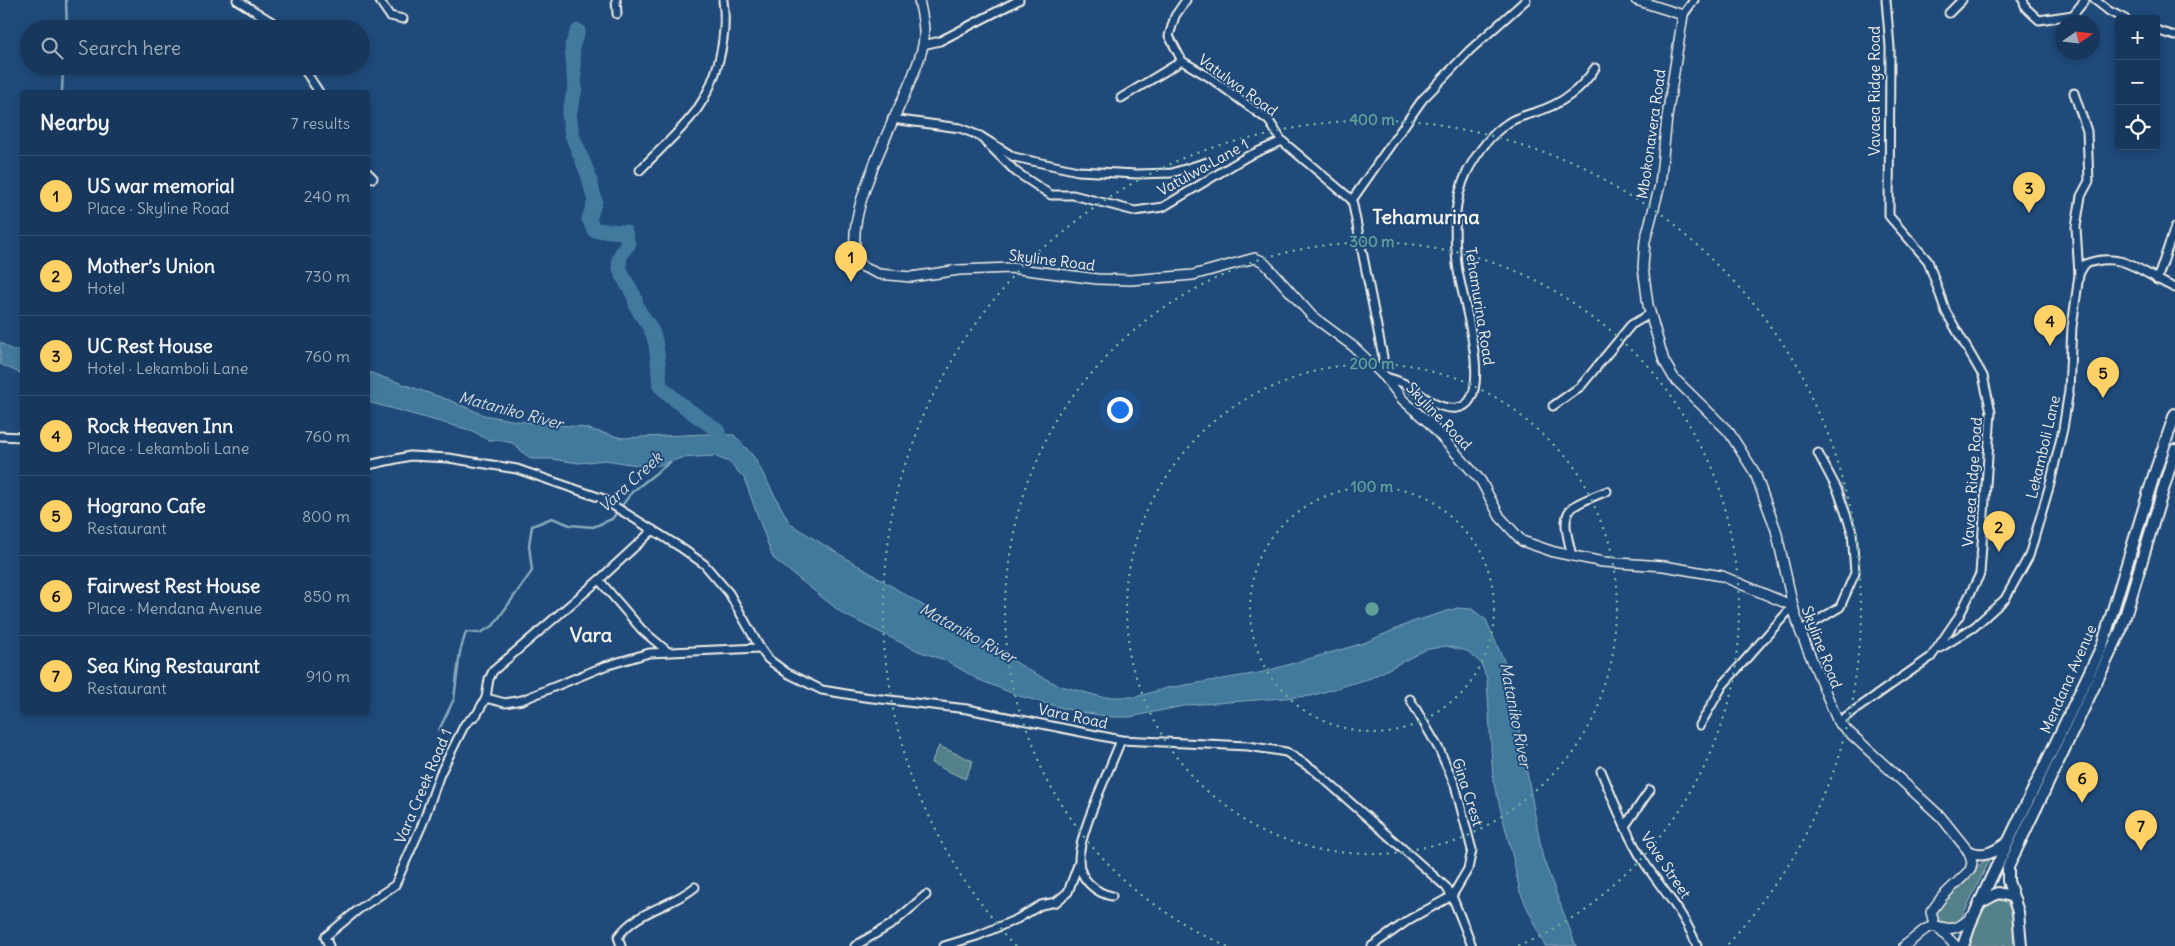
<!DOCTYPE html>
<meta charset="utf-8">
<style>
:root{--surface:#17385c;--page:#203f62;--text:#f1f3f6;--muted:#9eacbb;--line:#365272;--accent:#ffd166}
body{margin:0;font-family:Delius,sans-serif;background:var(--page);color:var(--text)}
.controls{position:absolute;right:15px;top:15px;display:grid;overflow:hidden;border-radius:5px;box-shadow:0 2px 8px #0003}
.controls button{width:45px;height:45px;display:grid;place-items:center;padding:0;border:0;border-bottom:1px solid var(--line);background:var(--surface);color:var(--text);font:25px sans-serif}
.compass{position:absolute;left:2055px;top:15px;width:45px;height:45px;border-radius:50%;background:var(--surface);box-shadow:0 2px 8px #0003;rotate:76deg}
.you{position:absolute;left:1119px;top:409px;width:18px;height:18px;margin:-12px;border:4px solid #fff;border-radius:50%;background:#1a73e8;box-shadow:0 0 0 8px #1a73e833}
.badge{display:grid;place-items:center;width:32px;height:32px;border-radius:50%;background:var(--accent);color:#111;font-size:16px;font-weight:700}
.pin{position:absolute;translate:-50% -41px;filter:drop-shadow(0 1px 2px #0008)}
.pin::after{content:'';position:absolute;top:26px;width:18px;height:15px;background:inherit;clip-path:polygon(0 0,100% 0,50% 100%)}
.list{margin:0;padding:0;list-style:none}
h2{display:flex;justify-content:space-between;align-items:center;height:65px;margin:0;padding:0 20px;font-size:21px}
h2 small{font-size:16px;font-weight:400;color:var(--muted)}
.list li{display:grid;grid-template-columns:32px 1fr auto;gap:15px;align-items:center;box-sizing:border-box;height:80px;padding:0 20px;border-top:1px solid var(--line)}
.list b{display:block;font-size:19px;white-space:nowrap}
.list p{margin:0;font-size:16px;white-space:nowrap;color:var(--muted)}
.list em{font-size:16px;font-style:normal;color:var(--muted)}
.icon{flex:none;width:28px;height:28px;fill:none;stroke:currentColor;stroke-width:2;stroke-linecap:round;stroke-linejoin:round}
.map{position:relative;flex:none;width:2175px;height:946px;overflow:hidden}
.search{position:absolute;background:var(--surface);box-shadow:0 2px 8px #0003;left:20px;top:20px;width:350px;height:55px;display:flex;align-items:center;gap:12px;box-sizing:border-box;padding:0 18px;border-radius:28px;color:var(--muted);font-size:19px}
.panel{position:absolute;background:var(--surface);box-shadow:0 2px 8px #0003;left:20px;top:90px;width:350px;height:625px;border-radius:5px}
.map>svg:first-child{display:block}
</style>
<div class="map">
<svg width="2175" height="946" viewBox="0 0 2175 946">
<rect width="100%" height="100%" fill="#1f4a7a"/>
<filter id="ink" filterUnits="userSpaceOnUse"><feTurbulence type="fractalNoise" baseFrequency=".02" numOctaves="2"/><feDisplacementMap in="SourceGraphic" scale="10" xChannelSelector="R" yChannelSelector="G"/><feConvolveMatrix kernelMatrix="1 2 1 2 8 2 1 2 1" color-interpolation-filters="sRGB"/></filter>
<g filter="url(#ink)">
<g fill="#52808a" stroke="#a3b8b9">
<polygon points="939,746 973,761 965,779 931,763"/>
<polygon points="1993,853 1959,923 1944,926 1936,921 1936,910 1965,878"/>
<path d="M2000,899C2016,903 2013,932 2013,946H1968L1985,904L1992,900Z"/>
</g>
<g fill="#427a9e" stroke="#89aabc">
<polygon points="0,342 12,350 22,350 22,374 0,364"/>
<polygon points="368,372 449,400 484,415 516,421 581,427 622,438 704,434 734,435 754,457 790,524 1032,672 1058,685 1102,697 1135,697 1167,688 1259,673 1364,643 1412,622 1457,608 1472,609 1486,620 1508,670 1543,858 1576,946 1545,946 1520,892 1512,854 1493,780 1487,679 1481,663 1467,651 1446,646 1425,650 1371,678 1311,696 1188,705 1130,717 1113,717 1074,711 1019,696 977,679 947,661 918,651 843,614 773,558 744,478 729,462 714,456 681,458 661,465 643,466 605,460 579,463 551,459 531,459 512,443 500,440 488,440 473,431 368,402"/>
</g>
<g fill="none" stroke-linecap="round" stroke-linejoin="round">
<g stroke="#89aabc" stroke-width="2.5">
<polyline points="66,0 67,29"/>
<polyline points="62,92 63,66"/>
<polyline points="439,730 454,699 460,652 466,632 480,633 493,626 532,571 529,545 532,526 552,518 570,525 593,527 612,519 632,492 670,462"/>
</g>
<path stroke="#427a9e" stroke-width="15" d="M578,31L572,46L575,88L569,115L572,135L588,174L595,201L589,219L594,230L625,232L628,245C609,264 625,277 634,296C636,300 635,304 637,307C642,318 651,325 654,337C659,353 658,370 660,386L679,403L717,430L723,445"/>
<defs>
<g id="minor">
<polyline points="237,0 272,22 277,29"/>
<polyline points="379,0 390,16 403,19"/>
<polyline points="616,0 617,14"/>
<polyline points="2023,0 2026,8 2039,20 2073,15 2085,0"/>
<polyline points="2095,0 2109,11 2125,19"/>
<polyline points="1949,13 1962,0"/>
<polyline points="1683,15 1694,0"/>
<polyline points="2156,30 2175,36"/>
<polyline points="923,45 940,41 1019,0"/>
<polyline points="1182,61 1169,36 1175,16 1186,0"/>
<polyline points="302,66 319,92"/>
<polyline points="1121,98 1182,61 1209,77 1269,121 1282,141 1352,200"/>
<polyline points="892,119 960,128 980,136 1014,157 1078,171 1137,174 1172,173 1207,162"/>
<polyline points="980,136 1016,172 1051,195 1073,195 1135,211 1163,207 1246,157 1282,141"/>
<path d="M640,170C658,151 680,132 696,111C718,80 728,37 723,0"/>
<polyline points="368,173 373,178"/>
<path d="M2079,274L2085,264C2125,250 2142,274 2175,288"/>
<polyline points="2157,280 2175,227"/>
<polyline points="1381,374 1383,357 1352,200 1422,100 1470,50 1526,0"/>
<path d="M1386,377C1392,379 1400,381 1407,385C1422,395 1437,410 1457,408C1498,403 1459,290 1457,264C1454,232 1453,201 1467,172C1477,153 1491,134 1508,123C1516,117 1527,115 1536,112C1562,104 1581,90 1595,68"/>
<polyline points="1553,406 1581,386 1631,325 1650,314"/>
<polyline points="0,436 22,437"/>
<polyline points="368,465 410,456 449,458 517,469 601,498 680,547 704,564 729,593 760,648 768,659 787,673 822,690 864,697 967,709 1121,740 1248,746 1286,752 1314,770 1446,887 1452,896 1472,946"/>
<path d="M1572,556C1560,508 1563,509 1607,491"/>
<polyline points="599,580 642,630 667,651"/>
<polyline points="1800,631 1840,607 1855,573 1852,532 1838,491 1818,453"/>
<polyline points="1940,648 1974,627 2005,599 2029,556 2050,484 2063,429 2069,390 2072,327 2079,275 2076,227 2081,196 2089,181 2087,131 2074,93"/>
<polyline points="486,698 505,703 522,700 605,666 649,653 760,648"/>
<polyline points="1838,722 1931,657 1959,616 1980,574 1991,412 1983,376 1946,312 1928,261 1889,216 1890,47 1886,0"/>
<polyline points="1700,725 1723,685 1793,606"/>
<path d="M1601,771C1614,801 1626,834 1644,862C1663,891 1684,912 1697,946"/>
<polyline points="1625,826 1650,790"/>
<path d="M1112,896C1096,893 1079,879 1079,860C1079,832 1110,769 1121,740"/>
<polyline points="329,946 325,937 359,909 395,885 422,825 440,774 465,724 477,714 486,698 489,679 493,671 599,580 653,530"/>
<path d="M621,946L618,937C637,910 671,907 695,887"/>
<polyline points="855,946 892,924 926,895"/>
<polyline points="944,946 977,936 1017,919 1041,905 1056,902 1068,892 1079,862"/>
<polyline points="1372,946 1410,919 1452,896 1468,869 1472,850 1455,785 1439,749 1410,699"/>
</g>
<g id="tertiary">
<path d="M919,0C922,14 926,31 923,45C914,93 828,225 863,267L879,274L911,277L959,270L1011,268L1097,279L1131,280L1193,275L1255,258L1262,261L1269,268L1312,316L1354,347L1385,377L1403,400L1429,423L1481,481L1500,517L1522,541L1554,552L1603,562L1664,566L1722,576L1793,606L1800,631L1838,722L1941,817L1969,852L1972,863L1970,870L1942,897L1931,912L1935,927"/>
<polyline points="1636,0 1683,15 1667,117 1660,185 1645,241 1643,267 1648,305 1664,361 1674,378 1729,432 1755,473 1776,530 1793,606"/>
<polyline points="1940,930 1956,946"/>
<path d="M1904,946C1912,941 1918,934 1926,929C1943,919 1947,941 1972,916"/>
</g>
<g id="secondary">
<path d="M1969,852C1984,858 1994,852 2007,843"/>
<polyline points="1981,902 1998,893 2011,896 2015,901"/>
<polyline points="1963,946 1971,922 1991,878 2102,646 2154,475 2175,414"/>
<polyline points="2021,946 2018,912 2008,881 2008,867 2121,630 2175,450"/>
</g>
</defs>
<use href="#minor" stroke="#f4f1e8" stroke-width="11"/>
<use href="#tertiary" stroke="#f4f1e8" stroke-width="12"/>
<use href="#secondary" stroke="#f4f1e8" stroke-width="14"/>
<use href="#minor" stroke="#1f4a7a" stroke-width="7"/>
<use href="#tertiary" stroke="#1f4a7a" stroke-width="9"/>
<use href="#secondary" stroke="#1f4a7a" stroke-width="10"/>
</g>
</g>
<g fill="none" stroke="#5fa199" stroke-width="2.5" stroke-dasharray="2.5 5">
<circle cx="1372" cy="609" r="122"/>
<circle cx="1372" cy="609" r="245"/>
<path d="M1226 946A367 367 0 1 1 1518 946"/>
<path d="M1017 946A489 489 0 1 1 1727 946"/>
</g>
<g text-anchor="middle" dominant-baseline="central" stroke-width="4" stroke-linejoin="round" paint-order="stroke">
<g font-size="15" fill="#f4f1e8" stroke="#1f4a7a">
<text transform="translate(1238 85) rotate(36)">Vatulwa Road</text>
<text transform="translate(1874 91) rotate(-90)">Vavaea Ridge Road</text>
<text transform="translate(1651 134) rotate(-82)">Mbokonavera Road</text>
<text transform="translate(1203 167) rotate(-29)">Vatulwa Lane 1</text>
<text transform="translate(1052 260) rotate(7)">Skyline Road</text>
<text transform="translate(1480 306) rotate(81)">Tehamurina Road</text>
<text transform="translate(1439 416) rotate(46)">Skyline Road</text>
<text transform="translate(2043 447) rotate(-77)">Lekamboli Lane</text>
<text transform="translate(1972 482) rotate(-86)">Vavaea Ridge Road</text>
<text transform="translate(1822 647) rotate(69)">Skyline Road</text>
<text transform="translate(2068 679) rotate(-66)">Mendana Avenue</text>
<text transform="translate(1073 716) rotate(12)">Vara Road</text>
<text transform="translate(423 786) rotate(-67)">Vara Creek Road 1</text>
<text transform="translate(1468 792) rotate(72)">Gina Crest</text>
<text transform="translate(1666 865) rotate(56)">Vave Street</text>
</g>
<g font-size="16" font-style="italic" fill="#d9dfdd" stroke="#1f4a7a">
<text transform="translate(511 410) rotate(15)">Mataniko River</text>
<text transform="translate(630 482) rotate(-43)">Vara Creek</text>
<text transform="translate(968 633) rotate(29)">Mataniko River</text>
<text transform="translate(1516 715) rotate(79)">Mataniko River</text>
</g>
<g font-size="20" font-weight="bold" fill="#f4f1e8" stroke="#1f4a7a">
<text x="1426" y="216">Tehamurina</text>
<text x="591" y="634">Vara</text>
</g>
</g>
<circle cx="1372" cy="609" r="8" fill="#5fa199" stroke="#1f4a7a" stroke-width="2.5"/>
<g font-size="15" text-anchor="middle" font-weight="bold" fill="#5fa199" stroke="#1f4a7a" stroke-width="4" stroke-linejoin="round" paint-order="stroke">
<text x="1372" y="125">400 m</text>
<text x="1372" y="247">300 m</text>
<text x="1372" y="369">200 m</text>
<text x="1372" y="492">100 m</text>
</g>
</svg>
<div class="controls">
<button>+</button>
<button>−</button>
<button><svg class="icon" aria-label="locate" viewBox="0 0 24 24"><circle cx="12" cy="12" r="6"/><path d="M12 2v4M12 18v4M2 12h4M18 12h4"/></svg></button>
</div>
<svg class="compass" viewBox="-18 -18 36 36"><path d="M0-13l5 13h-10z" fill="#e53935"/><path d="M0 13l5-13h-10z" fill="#9eacbb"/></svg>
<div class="you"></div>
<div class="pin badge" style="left:851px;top:282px">1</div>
<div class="pin badge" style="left:1999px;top:552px">2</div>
<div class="pin badge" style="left:2029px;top:213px">3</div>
<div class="pin badge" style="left:2050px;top:346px">4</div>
<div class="pin badge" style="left:2103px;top:398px">5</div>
<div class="pin badge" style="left:2082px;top:803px">6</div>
<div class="pin badge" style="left:2141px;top:851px">7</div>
<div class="search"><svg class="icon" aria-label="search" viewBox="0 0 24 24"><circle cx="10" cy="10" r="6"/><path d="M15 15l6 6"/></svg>Search here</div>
<section class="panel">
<h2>Nearby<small>7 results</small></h2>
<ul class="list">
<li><span class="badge">1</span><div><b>US war memorial</b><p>Place · Skyline Road</p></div><em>240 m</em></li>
<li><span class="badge">2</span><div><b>Mother’s Union</b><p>Hotel</p></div><em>730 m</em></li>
<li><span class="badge">3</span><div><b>UC Rest House</b><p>Hotel · Lekamboli Lane</p></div><em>760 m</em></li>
<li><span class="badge">4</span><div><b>Rock Heaven Inn</b><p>Place · Lekamboli Lane</p></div><em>760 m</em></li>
<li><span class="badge">5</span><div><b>Hograno Cafe</b><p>Restaurant</p></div><em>800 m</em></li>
<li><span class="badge">6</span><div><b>Fairwest Rest House</b><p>Place · Mendana Avenue</p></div><em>850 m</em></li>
<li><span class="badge">7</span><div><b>Sea King Restaurant</b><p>Restaurant</p></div><em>910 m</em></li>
</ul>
</section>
</div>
